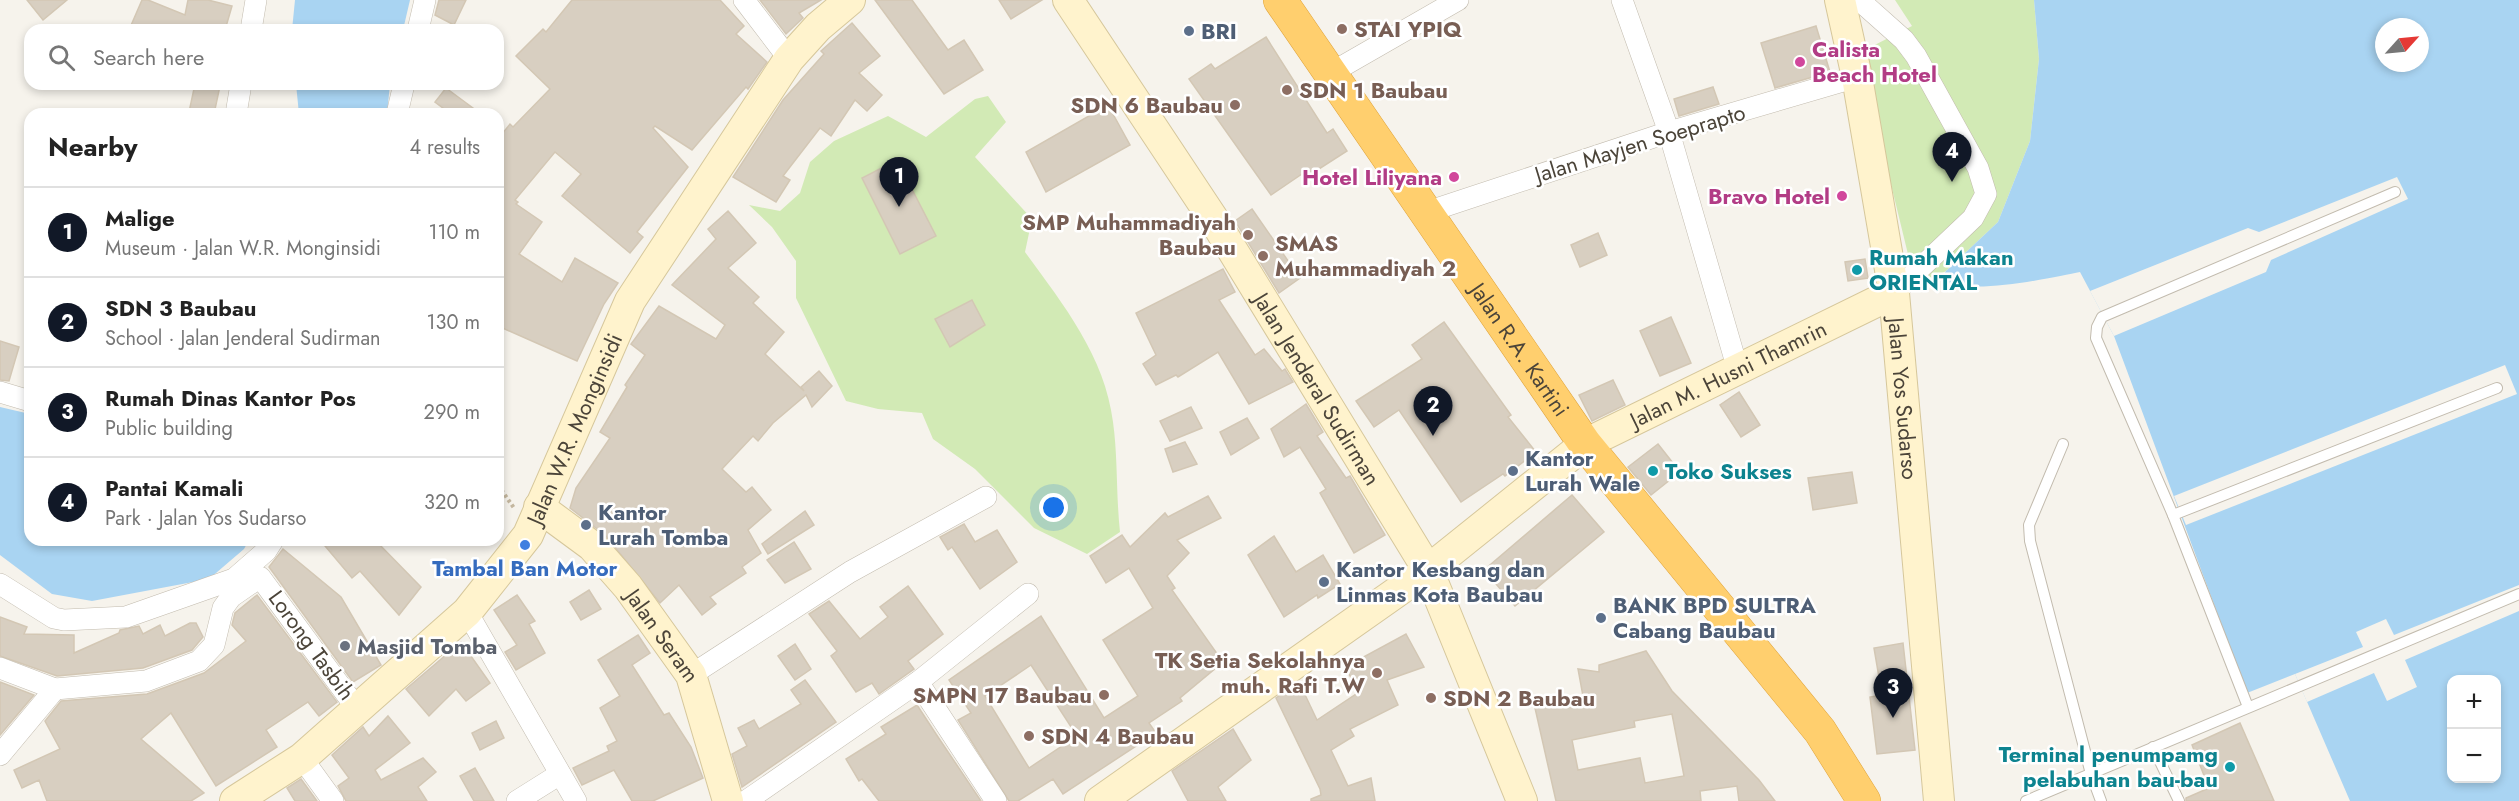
<!DOCTYPE html>
<meta charset="utf-8">
<style>
:root{--surface:#fff;--page:#f6f6f6;--text:#222;--muted:#767676;--line:#e0e0e0;--accent:#111827}
body{margin:0;font-family:Jost,sans-serif;background:var(--page);color:var(--text)}
.controls{position:absolute;right:18px;bottom:18px;display:grid;overflow:hidden;border-radius:12px;box-shadow:0 3px 9px #0003}
.controls button{width:54px;height:54px;display:grid;place-items:center;padding:0;border:0;border-bottom:2px solid var(--line);background:var(--surface);color:var(--text);font:30px sans-serif}
.compass{position:absolute;left:2375px;top:18px;width:54px;height:54px;border-radius:50%;background:var(--surface);box-shadow:0 3px 9px #0003;rotate:63deg}
.you{position:absolute;left:1054px;top:508px;width:21px;height:21px;margin:-15px;border:4px solid #fff;border-radius:50%;background:#1a73e8;box-shadow:0 0 0 9px #1a73e833}
.badge{display:grid;place-items:center;width:39px;height:39px;border-radius:50%;background:var(--accent);color:#fff;font-size:20px;font-weight:700}
.pin{position:absolute;translate:-50% -50px;filter:drop-shadow(0 2px 3px #0008)}
.pin::after{content:'';position:absolute;top:32px;width:21px;height:18px;background:inherit;clip-path:polygon(0 0,100% 0,50% 100%)}
.list{margin:0;padding:0;list-style:none}
h2{display:flex;justify-content:space-between;align-items:center;height:78px;margin:0;padding:0 24px;font-size:26px}
h2 small{font-size:20px;font-weight:400;color:var(--muted)}
.list li{display:grid;grid-template-columns:39px 1fr auto;gap:18px;align-items:center;box-sizing:border-box;height:90px;padding:0 24px;border-top:2px solid var(--line)}
.list b{display:block;font-size:22px;white-space:nowrap}
.list p{margin:0;font-size:20px;white-space:nowrap;color:var(--muted)}
.list em{font-size:20px;font-style:normal;color:var(--muted)}
.icon{flex:none;width:33px;height:33px;fill:none;stroke:currentColor;stroke-width:2;stroke-linecap:round;stroke-linejoin:round}
.map{position:relative;flex:none;width:2519px;height:801px;overflow:hidden}
.search{position:absolute;background:var(--surface);box-shadow:0 3px 9px #0003;left:24px;top:24px;width:480px;height:66px;display:flex;align-items:center;gap:15px;box-sizing:border-box;padding:0 21px;border-radius:18px;color:var(--muted);font-size:22px}
.panel{position:absolute;background:var(--surface);box-shadow:0 3px 9px #0003;left:24px;top:108px;width:480px;height:438px;border-radius:18px}
.map>svg:first-child{display:block}
</style>
<div class="map">
<svg width="2519" height="801" viewBox="0 0 2519 801">
<rect width="100%" height="100%" fill="#f6f3ec"/>
<g fill="#d2eab5">
<polygon points="1895,0 2034,0 2039,59 2030,141 1998,222 1946,271 1916,287 1859,53 1912,26"/>
<path d="M988,96L1006,122L975,157L1032,219L1025,252C1062,303 1105,356 1113,422C1118,458 1116,495 1120,532L1087,554L1034,528L975,469L933,439L922,413L878,409L846,401L796,298V261L772,227L749,205L780,211L800,193L810,162L834,141L888,116L926,137L975,99Z"/>
</g>
<g fill="#a9d4f2" fill-rule="evenodd">
<polygon points="295,0 410,0 403,30 292,30"/>
<path d="M2034,0H2519V801H2350L2295,674L2247,693L2114,336L2080,272C2055,277 1957,299 1942,277L1946,271L1998,222L2030,141L2039,59ZM2384,27H2420V63H2384ZM2452,680H2496V778H2452Z"/>
<polygon points="296,84 390,84 387,114 299,114"/>
<polygon points="0,407 30,414 30,540 249,540 244,549 209,579 92,601 52,594 0,555"/>
</g>
<g fill="#f6f3ec">
<polygon points="2397,177 2408,199 2271,260 2266,272 2114,336 2090,291 2248,228 2259,232"/>
<polygon points="2505,365 2517,394 2186,525 2174,496"/>
<polygon points="2519,585 2519,611 2405,660 2417,687 2387,701 2374,673 2307,702 2295,674 2363,647 2356,632 2386,619 2394,635"/>
</g>
<g fill="#d8cfc1" stroke="#d3c7b4" stroke-width="1.5" fill-rule="evenodd">
<polygon points="27,0 67,0 43,20"/>
<polygon points="142,0 148,0 185,15 188,0 208,0 232,6 225,30 129,30"/>
<polygon points="439,0 466,0 454,25 435,15"/>
<polygon points="572,0 720,0 744,26 736,34 767,62 748,89 746,87 692,150 655,126 653,128 688,167 637,232 643,237 630,253 562,196 581,174 555,152 515,200 518,202 516,204 542,222 519,254 562,282 575,258 618,283 604,304 577,361 498,326 498,139 510,124 513,127 550,89 516,56 543,29 546,32"/>
<polygon points="760,0 821,0 799,13 803,18 786,34"/>
<polygon points="875,0 912,0 948,50 964,40 983,70 944,94"/>
<polygon points="999,0 1042,0 1011,19"/>
<polygon points="852,23 880,56 859,73 882,95 867,111 855,100 831,136 820,128 783,176 790,180 776,202 733,177 783,100 824,54 821,51"/>
<polygon points="1816,26 1830,72 1775,88 1761,43"/>
<polygon points="1266,37 1327,133 1333,129 1347,151 1305,178 1302,174 1271,195 1189,79 1211,64 1215,69"/>
<polygon points="195,84 220,86 214,114 189,112"/>
<polygon points="1713,87 1719,104 1679,116 1674,99"/>
<polygon points="446,88 481,114 451,114 435,102"/>
<polygon points="1108,105 1130,145 1046,192 1026,152"/>
<polygon points="897,160 936,236 900,254 862,178"/>
<polygon points="1252,209 1300,278 1279,293 1235,221"/>
<polygon points="728,211 756,243 728,268 759,297 753,303 784,332 765,354 804,391 801,387 819,371 832,386 812,407 806,395 773,423 758,441 753,436 722,469 746,492 752,487 771,510 748,530 761,553 742,567 746,573 710,597 716,604 702,615 679,585 660,603 605,535 570,508 576,488 610,438 600,432 627,387 625,385 645,355 631,344 659,306 716,339 725,325 672,285 716,239 708,229"/>
<polygon points="1598,233 1607,255 1580,267 1571,245"/>
<polygon points="1865,259 1868,278 1848,281 1845,262"/>
<polygon points="1223,269 1235,292 1219,300 1236,326 1255,355 1264,349 1282,371 1285,369 1293,382 1249,404 1218,352 1178,377 1176,375 1156,385 1143,364 1156,355 1136,313"/>
<polygon points="972,300 985,325 950,347 935,319"/>
<polygon points="1671,317 1691,363 1660,376 1640,331"/>
<polygon points="1444,322 1511,415 1508,417 1536,452 1505,476 1503,474 1461,502 1399,410 1374,427 1356,401 1422,359 1412,345"/>
<polygon points="0,341 19,347 9,381 0,380"/>
<polygon points="1613,380 1625,405 1592,421 1579,395"/>
<polygon points="1739,392 1760,425 1741,437 1720,405"/>
<polygon points="1306,404 1323,432 1317,436 1346,478 1350,476 1385,535 1354,553 1320,493 1326,489 1300,447 1284,457 1271,429"/>
<polygon points="1191,407 1202,428 1170,441 1160,421"/>
<polygon points="1247,418 1259,438 1231,455 1220,432"/>
<polygon points="1185,442 1197,464 1173,472 1165,449"/>
<polygon points="1658,444 1680,472 1651,495 1628,467"/>
<polygon points="1852,472 1857,503 1813,510 1808,478"/>
<polygon points="1572,495 1604,532 1515,606 1484,570"/>
<path d="M1208,496L1221,518L1177,540L1189,553L1167,576L1175,588L1172,590L1223,662L1180,698L1182,701L1149,723L1156,733L1063,794L1053,779L1018,801H1009L958,720L971,713L949,680L1041,616L1104,718L1138,696L1103,640L1153,608L1129,568L1106,583L1090,556L1122,535L1130,547L1165,513L1168,517ZM1031,665L1077,736L1029,768L985,696Z"/>
<polygon points="805,511 814,525 768,554 762,544"/>
<polygon points="964,524 975,542 997,530 1017,562 980,589 952,547 948,550 940,537"/>
<polygon points="1274,536 1296,572 1323,555 1340,584 1318,598 1317,595 1284,617 1248,555"/>
<polygon points="320,540 375,540 421,587 399,615 360,571 352,578"/>
<polygon points="794,542 811,569 785,583 767,560"/>
<polygon points="283,549 341,597 381,665 353,682 269,567"/>
<polygon points="908,586 943,634 908,661 914,669 879,694 872,683 856,692 831,656 837,651 809,614 829,601 860,639 888,617 880,607"/>
<polygon points="589,590 601,609 581,620 570,602"/>
<polygon points="257,595 337,702 319,716 308,702 266,730 277,747 216,786 171,713 141,739 204,793 191,801 47,801 39,780 22,788 14,770 60,749 45,721 61,701 147,694 204,673 246,641 232,625 235,613"/>
<polygon points="517,595 535,621 529,624 545,653 516,670 505,652 517,645 494,610"/>
<polygon points="0,617 27,627 24,634 74,635 74,653 119,633 120,630 139,626 143,634 160,625 165,636 190,623 196,623 203,637 192,650 143,668 57,676 0,656"/>
<polygon points="1406,634 1424,667 1387,680 1398,705 1350,729 1354,736 1331,750 1348,786 1371,778 1375,801 1311,801 1311,799 1321,795 1320,789 1276,698 1299,682 1317,720 1359,692 1345,667"/>
<polygon points="638,635 650,653 632,665 664,715 669,713 691,747 703,778 653,801 632,801 614,770 582,785 573,768 609,751 607,746 617,741 600,708 620,696 598,660"/>
<polygon points="461,642 490,683 466,701 456,689 429,716 406,689"/>
<polygon points="1903,643 1915,750 1877,754 1870,697 1882,695 1874,648"/>
<polygon points="795,644 811,669 795,680 778,656"/>
<path d="M1646,651L1672,691L1759,780L1775,801H1739L1737,786L1700,791L1701,801H1556L1535,708L1583,696L1578,669L1599,672V665ZM1672,714L1684,776L1645,783L1640,758L1578,770L1572,740L1635,727L1634,721Z"/>
<polygon points="805,680 836,722 742,787 732,754 747,746 738,728 754,720 759,729 801,704 791,690"/>
<polygon points="0,682 34,695 0,735"/>
<polygon points="917,705 936,734 981,801 879,801 862,779 859,781 846,759 886,734 881,727"/>
<polygon points="388,716 410,743 375,770 381,780 423,758 436,772 418,787 427,801 346,801 338,786 349,778 332,755 363,727 369,736"/>
<polygon points="496,721 504,738 480,750 472,733"/>
<polygon points="2240,723 2274,801 2186,801 2186,798 2209,788 2192,745"/>
<polygon points="1233,729 1251,760 1218,787 1226,801 1188,801 1172,771"/>
<polygon points="475,768 494,801 474,801 460,776"/>
<polygon points="301,779 317,801 295,801 287,788"/>
</g>
<g fill="none" stroke-linecap="round" stroke-linejoin="round">
<defs>
<g id="lane">
<polyline points="2063,444 2029,525 2030,541 2091,774 2101,801"/>
<polyline points="2173,515 2497,388"/>
<polyline points="2248,707 2173,515 2096,338 2097,327 2102,317 2395,192"/>
<polyline points="2153,747 2179,801"/>
<polyline points="2026,801 2519,594"/>
</g>
<g id="street">
<polyline points="744,0 789,59"/>
<polyline points="1622,0 1669,132 1738,370"/>
<polyline points="1859,0 1904,40 1916,56 1978,168 1986,194 1973,218 1894,293"/>
<polyline points="251,30 256,0"/>
<polyline points="418,30 425,0"/>
<polyline points="1329,74 1458,0"/>
<polyline points="236,114 241,84"/>
<polyline points="397,114 404,84"/>
<polyline points="1424,213 1669,132 1857,77"/>
<polyline points="0,392 30,401"/>
<polyline points="0,584 54,618 64,620 126,617 234,579 266,551 273,540"/>
<polyline points="467,612 576,801"/>
<polyline points="0,668 55,689 146,681 199,661 214,645 223,608 231,597 260,577 358,710"/>
<polyline points="691,675 850,572 986,497"/>
<polyline points="918,682 996,801"/>
<polyline points="0,755 55,689"/>
<polyline points="302,758 333,801"/>
<polyline points="517,801 560,774"/>
<polyline points="746,801 918,682 1028,594"/>
</g>
<g id="secondary">
<path id="s1" d="M1068,0L1214,220L1428,570L1522,801"/>
<path id="s2" d="M1840,0L1857,77L1894,293L1939,801"/>
<path id="s3" d="M539,507L592,546L628,587L691,675L728,801"/>
<path id="s4" d="M235,801L302,758L467,612L528,535L630,301L789,59L818,27L850,0"/>
<path id="s5" d="M1100,801L1428,570L1585,444L1894,293"/>
</g>
<g id="highway">
<path id="s6" d="M1280,0L1585,444L1820,731L1864,801"/>
</g>
</defs>
<use href="#lane" stroke="#c2bbae" stroke-width="12"/>
<use href="#street" stroke="#c2bbae" stroke-width="22"/>
<use href="#secondary" stroke="#d6c79b" stroke-width="32"/>
<use href="#highway" stroke="#e0a43c" stroke-width="34"/>
<polyline stroke="#c4b79f" stroke-width="4" stroke-dasharray="3 3" stroke-linecap="butt" points="498,485 514,508"/>
<use href="#lane" stroke="#fff" stroke-width="10"/>
<use href="#street" stroke="#fff" stroke-width="21"/>
<use href="#secondary" stroke="#fff3cd" stroke-width="30"/>
<use href="#highway" stroke="#ffcf6e" stroke-width="33"/>
</g>
<g fill="#8d6e63" stroke="#fff" stroke-width="2">
<circle cx="1342" cy="29" r="6"/>
<circle cx="1287" cy="90" r="6"/>
<circle cx="1235" cy="105" r="6"/>
<circle cx="1248" cy="235" r="6"/>
<circle cx="1263" cy="256" r="6"/>
<circle cx="1377" cy="673" r="6"/>
<circle cx="1104" cy="695" r="6"/>
<circle cx="1431" cy="698" r="6"/>
<circle cx="1029" cy="736" r="6"/>
</g>
<g fill="#5c6f8a" stroke="#fff" stroke-width="2">
<circle cx="1189" cy="31" r="6"/>
<circle cx="1513" cy="471" r="6"/>
<circle cx="586" cy="525" r="6"/>
<circle cx="1324" cy="582" r="6"/>
<circle cx="1601" cy="618" r="6"/>
</g>
<g fill="#d1479c" stroke="#fff" stroke-width="2">
<circle cx="1800" cy="62" r="6"/>
<circle cx="1454" cy="177" r="6"/>
<circle cx="1842" cy="196" r="6"/>
</g>
<g fill="#0f9aa8" stroke="#fff" stroke-width="2">
<circle cx="1857" cy="270" r="6"/>
<circle cx="1653" cy="471" r="6"/>
<circle cx="2230" cy="767" r="6"/>
</g>
<circle fill="#3f7fe0" stroke="#fff" stroke-width="2" cx="525" cy="545" r="6"/>
<circle fill="#6b7280" stroke="#fff" stroke-width="2" cx="345" cy="646" r="6"/>
<g text-anchor="middle" dominant-baseline="central" stroke-width="5" stroke-linejoin="round" paint-order="stroke">
<g font-size="22" font-weight="bold" fill="#785e54" stroke="#fff" text-anchor="start">
<text x="1354" y="29">STAI YPIQ</text>
<text x="1299" y="90">SDN 1 Baubau</text>
<text x="1223" y="105" text-anchor="end">SDN 6 Baubau</text>
<text x="1236" y="222" text-anchor="end">SMP Muhammadiyah<tspan x="1236" dy="25">Baubau</tspan></text>
<text x="1275" y="243">SMAS<tspan x="1275" dy="25">Muhammadiyah 2</tspan></text>
<text x="1365" y="660" text-anchor="end">TK Setia Sekolahnya<tspan x="1365" dy="25">muh. Rafi T.W</tspan></text>
<text x="1092" y="695" text-anchor="end">SMPN 17 Baubau</text>
<text x="1443" y="698">SDN 2 Baubau</text>
<text x="1041" y="736">SDN 4 Baubau</text>
</g>
<g font-size="22" font-weight="bold" fill="#4e5e75" stroke="#fff" text-anchor="start">
<text x="1201" y="31">BRI</text>
<text x="1525" y="458">Kantor<tspan x="1525" dy="25">Lurah Wale</tspan></text>
<text x="598" y="512">Kantor<tspan x="598" dy="25">Lurah Tomba</tspan></text>
<text x="1336" y="569">Kantor Kesbang dan<tspan x="1336" dy="25">Linmas Kota Baubau</tspan></text>
<text x="1613" y="605">BANK BPD SULTRA<tspan x="1613" dy="25">Cabang Baubau</tspan></text>
</g>
<g font-size="22" font-weight="bold" fill="#b23c85" stroke="#fff" text-anchor="end">
<text x="1812" y="49" text-anchor="start">Calista<tspan x="1812" dy="25">Beach Hotel</tspan></text>
<text x="1442" y="177">Hotel Liliyana</text>
<text x="1830" y="196">Bravo Hotel</text>
</g>
<g font-size="22" fill="#4b4439" stroke="#fff">
<text transform="translate(1640 143) rotate(-17)">Jalan Mayjen Soeprapto</text>
<text stroke="none"><textPath href="#s6" startOffset="424">Jalan R.A. Kartini</textPath></text>
<text stroke="none"><textPath href="#s5" startOffset="762">Jalan M. Husni Thamrin</textPath></text>
<text stroke="none"><textPath href="#s1" startOffset="462">Jalan Jenderal Sudirman</textPath></text>
<text stroke="none"><textPath href="#s2" startOffset="404">Jalan Yos Sudarso</textPath></text>
<text stroke="none"><textPath href="#s4" startOffset="514">Jalan W.R. Monginsidi</textPath></text>
<text stroke="none"><textPath href="#s3" startOffset="180">Jalan Seram</textPath></text>
<text transform="translate(312 645) rotate(54)">Lorong Tasbih</text>
</g>
<g font-size="22" font-weight="bold" fill="#0d838f" stroke="#fff" text-anchor="start">
<text x="1869" y="257">Rumah Makan<tspan x="1869" dy="25">ORIENTAL</tspan></text>
<text x="1665" y="471">Toko Sukses</text>
<text x="2218" y="754" text-anchor="end">Terminal penumpamg<tspan x="2218" dy="25">pelabuhan bau-bau</tspan></text>
</g>
<g font-size="22" font-weight="bold" fill="#366cbe" stroke="#fff">
<text x="525" y="568">Tambal Ban Motor</text>
</g>
<g font-size="22" font-weight="bold" fill="#5b616d" stroke="#fff" text-anchor="start">
<text x="357" y="646">Masjid Tomba</text>
</g>
</g>
</svg>
<div class="controls">
<button>+</button>
<button>−</button>
</div>
<svg class="compass" viewBox="-18 -18 36 36"><path d="M0-13l5 13h-10z" fill="#e53935"/><path d="M0 13l5-13h-10z" fill="#767676"/></svg>
<div class="you"></div>
<div class="pin badge" style="left:899px;top:207px">1</div>
<div class="pin badge" style="left:1433px;top:436px">2</div>
<div class="pin badge" style="left:1893px;top:718px">3</div>
<div class="pin badge" style="left:1952px;top:182px">4</div>
<div class="search"><svg class="icon" aria-label="search" viewBox="0 0 24 24"><circle cx="10" cy="10" r="6"/><path d="M15 15l6 6"/></svg>Search here</div>
<section class="panel">
<h2>Nearby<small>4 results</small></h2>
<ul class="list">
<li><span class="badge">1</span><div><b>Malige</b><p>Museum · Jalan W.R. Monginsidi</p></div><em>110 m</em></li>
<li><span class="badge">2</span><div><b>SDN 3 Baubau</b><p>School · Jalan Jenderal Sudirman</p></div><em>130 m</em></li>
<li><span class="badge">3</span><div><b>Rumah Dinas Kantor Pos</b><p>Public building</p></div><em>290 m</em></li>
<li><span class="badge">4</span><div><b>Pantai Kamali</b><p>Park · Jalan Yos Sudarso</p></div><em>320 m</em></li>
</ul>
</section>
</div>
